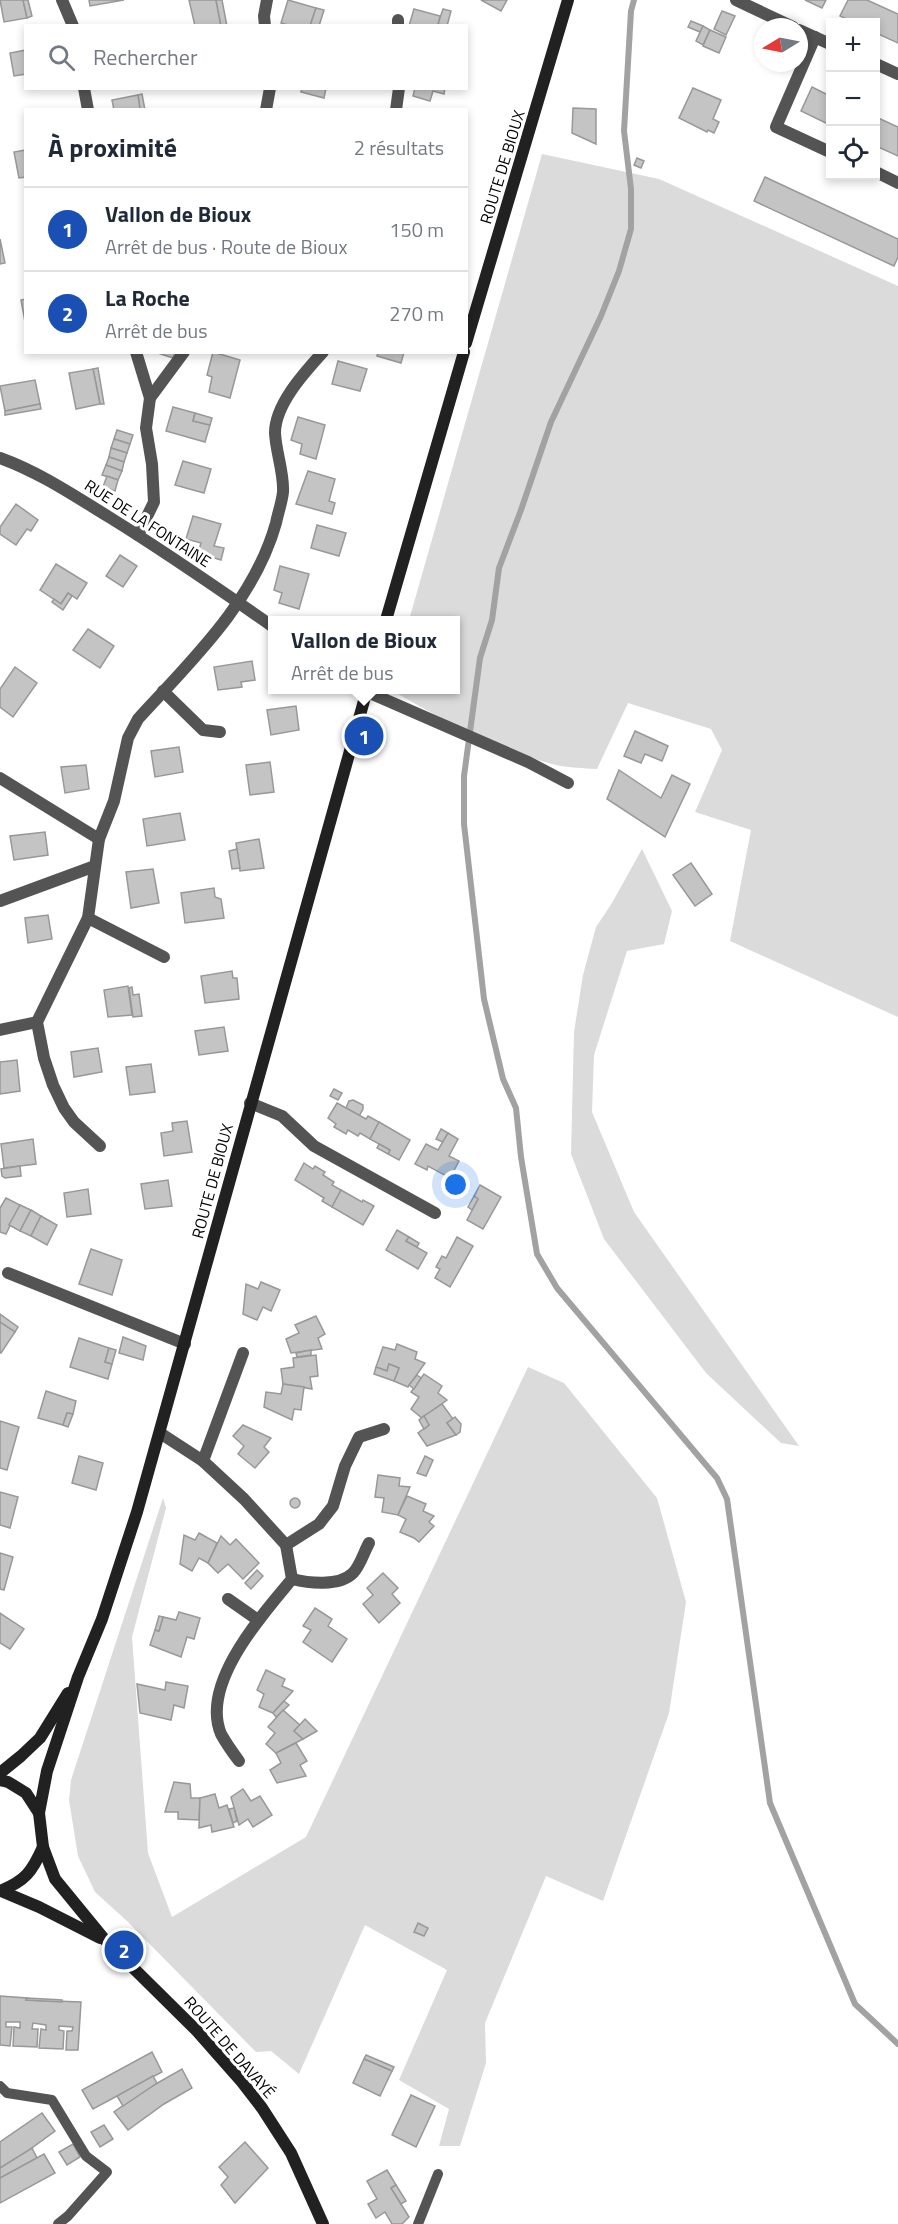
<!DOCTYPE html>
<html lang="fr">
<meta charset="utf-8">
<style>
:root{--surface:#fff;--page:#f6f6f7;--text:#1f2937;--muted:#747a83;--line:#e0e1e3;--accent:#1a73e8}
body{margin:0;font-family:"Titillium Web",sans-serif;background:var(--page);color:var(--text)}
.controls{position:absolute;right:18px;top:18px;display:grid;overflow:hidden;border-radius:0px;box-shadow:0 3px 9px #0003}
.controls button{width:54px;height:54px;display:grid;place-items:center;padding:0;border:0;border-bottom:2px solid var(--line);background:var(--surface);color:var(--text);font:30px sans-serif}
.compass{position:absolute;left:754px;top:18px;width:54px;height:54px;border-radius:50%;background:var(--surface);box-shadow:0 3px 9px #0003;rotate:260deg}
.you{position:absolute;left:456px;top:1185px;width:21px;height:21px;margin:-15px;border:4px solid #fff;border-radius:50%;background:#1a73e8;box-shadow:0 0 0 9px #1a73e833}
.badge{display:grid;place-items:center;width:39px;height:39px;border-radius:50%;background:var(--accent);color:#fff;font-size:20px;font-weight:700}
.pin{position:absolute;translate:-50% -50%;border:3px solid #fff;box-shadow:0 2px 6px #0006}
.popup{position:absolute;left:268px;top:616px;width:192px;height:78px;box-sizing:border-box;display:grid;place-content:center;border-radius:0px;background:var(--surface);filter:drop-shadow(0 2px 4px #0005);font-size:20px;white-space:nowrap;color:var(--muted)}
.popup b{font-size:22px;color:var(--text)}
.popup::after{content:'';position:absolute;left:50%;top:100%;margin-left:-12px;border:12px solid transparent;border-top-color:var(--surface)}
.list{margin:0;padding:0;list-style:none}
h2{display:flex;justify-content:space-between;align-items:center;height:78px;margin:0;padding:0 24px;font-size:26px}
h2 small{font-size:20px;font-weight:400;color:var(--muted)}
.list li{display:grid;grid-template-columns:39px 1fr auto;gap:18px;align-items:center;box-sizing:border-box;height:84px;padding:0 24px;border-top:2px solid var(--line)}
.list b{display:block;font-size:22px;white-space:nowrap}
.list p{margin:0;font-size:20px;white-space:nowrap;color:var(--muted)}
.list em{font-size:20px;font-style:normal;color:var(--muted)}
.icon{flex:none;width:33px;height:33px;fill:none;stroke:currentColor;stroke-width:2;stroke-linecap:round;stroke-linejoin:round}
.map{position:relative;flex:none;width:898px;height:2224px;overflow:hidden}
.search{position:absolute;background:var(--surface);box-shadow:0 3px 9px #0003;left:24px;top:24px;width:444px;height:66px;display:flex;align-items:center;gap:15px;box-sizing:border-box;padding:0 21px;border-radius:0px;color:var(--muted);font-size:22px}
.panel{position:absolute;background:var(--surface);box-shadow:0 3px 9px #0003;left:24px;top:108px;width:444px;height:246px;border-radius:0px}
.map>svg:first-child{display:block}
</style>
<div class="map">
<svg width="898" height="2224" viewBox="0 0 898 2224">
<rect width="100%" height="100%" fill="#fff"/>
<g fill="#dbdbdb">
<path d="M542,154L659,179L898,286V1017L730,941L751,830L695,812L722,750L711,729L628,703L597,769C584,768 569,768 556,765C500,752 440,718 391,690H455V620H409Z"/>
<polygon points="642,849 672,911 664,944 627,951 594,1055 592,1112 634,1212 799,1446 781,1443 706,1373 604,1239 571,1154 574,1032 583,975 596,927 612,903"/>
<polygon points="528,1367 564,1383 657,1498 686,1602 669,1713 603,1901 546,1876 485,2023 486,2063 460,2146 439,2146 449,2109 399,2080 447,1970 365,1925 299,2074 271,2051 256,2052 127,1921 95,1892 78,1856 69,1800 71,1780 163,1498 166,1508 132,1637 148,1853 172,1917 306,1837"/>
</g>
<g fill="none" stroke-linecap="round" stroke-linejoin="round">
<polyline stroke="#a2a2a2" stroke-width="6" points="634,0 631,11 624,131 631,189 631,229 619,271 601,316 551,422 521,510 499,568 492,620 480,658 464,776 464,824 484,999 503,1079 516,1108 521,1157 537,1254 557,1288 717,1478 727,1499 770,1803 855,2004 898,2044"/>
</g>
<g fill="#c4c4c4" stroke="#989898" stroke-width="1.5">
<polygon points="0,0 23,0 27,18 4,22"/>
<polygon points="23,0 28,0 32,16 27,18"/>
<polygon points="89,0 124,0 90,6"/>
<polygon points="189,0 216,0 221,26 195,26"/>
<polygon points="216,0 222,0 227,26 221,26"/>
<polygon points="288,0 316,8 310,26 291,26 281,23"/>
<polygon points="481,0 507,0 501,11"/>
<polygon points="805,0 826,0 822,8"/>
<polygon points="848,0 867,0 898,14 898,43 876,33 876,22 853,22 840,16"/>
<polygon points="316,8 324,10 319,26 310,26"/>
<polygon points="414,9 440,16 438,26 409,26"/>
<polygon points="443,9 451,11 447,26 438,24"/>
<polygon points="722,11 735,16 726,35 714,29"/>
<polygon points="691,21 703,26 700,32 688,27"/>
<polygon points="703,26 710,30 703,45 696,41"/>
<polygon points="710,30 726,37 719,53 703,46"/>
<polygon points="26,50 26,74 14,76 10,53"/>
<polygon points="812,87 830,96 830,125 801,111"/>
<polygon points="302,88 326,88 324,98 301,92"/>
<polygon points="415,88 445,88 444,94 433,91 430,101 413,96"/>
<polygon points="693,88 721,100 713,119 719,122 714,133 708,130 707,132 679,118"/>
<polygon points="142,94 145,110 140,110 138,95"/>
<polygon points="138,95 140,110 114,110 112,100"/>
<polygon points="573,108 596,109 596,144 572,133"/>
<polygon points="876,117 898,127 898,156 876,146"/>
<polygon points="26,150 26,177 19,178 14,152"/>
<polygon points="637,158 644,161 641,168 634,165"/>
<polygon points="765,177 898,239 898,257 894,266 754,201"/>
<polygon points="0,239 5,263 0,264"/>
<polygon points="26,299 26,327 21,300"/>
<polygon points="155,352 175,352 173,358"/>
<polygon points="213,352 240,360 230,398 209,392 212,377 207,375"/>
<polygon points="378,352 404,352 401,363 377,356"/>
<polygon points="338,361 367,369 360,391 332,384"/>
<polygon points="98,368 104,404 100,404 93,369"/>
<polygon points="93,369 100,404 76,409 69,373"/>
<polygon points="35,380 40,404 5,411 0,386"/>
<polygon points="40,404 41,409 5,415 5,411"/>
<polygon points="173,407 195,413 193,421 210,425 205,442 166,431"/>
<polygon points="195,413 212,418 210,425 193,421"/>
<polygon points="298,417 325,425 316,459 300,454 302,444 291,440"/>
<polygon points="117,430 133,435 130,444 114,439"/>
<polygon points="114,439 130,444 127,453 111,448"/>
<polygon points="111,448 127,453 124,462 109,457"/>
<polygon points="109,457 124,462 122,471 106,465"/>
<polygon points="183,461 211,469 204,493 175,485"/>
<polygon points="106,465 122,471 118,480 102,475"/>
<polygon points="308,471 335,479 329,501 335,503 332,514 296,504"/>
<polygon points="107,476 118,480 115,491 103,487"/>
<polygon points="16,504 38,520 31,531 27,529 16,545 0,534 0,527"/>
<polygon points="193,516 221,524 214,546 224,548 221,560 198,553 201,543 186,539"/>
<polygon points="317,525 346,533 339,556 311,548"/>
<polygon points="120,555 137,566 123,587 106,576"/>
<polygon points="56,564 87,583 77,599 68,593 61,604 40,590"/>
<polygon points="280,566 309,574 299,609 279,603 282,593 274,590"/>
<polygon points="68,593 72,596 63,610 52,602 54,599 61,604"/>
<polygon points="88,629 114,646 100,668 73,650"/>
<polygon points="252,661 255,680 241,682 242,687 218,690 214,667"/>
<polygon points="15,667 37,683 13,717 0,707 0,689"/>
<polygon points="296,706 299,730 271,735 267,710"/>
<polygon points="635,731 668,746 662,761 645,754 641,763 624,756"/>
<polygon points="179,747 183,772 155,777 151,751"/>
<polygon points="270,762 274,792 250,795 246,765"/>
<polygon points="86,765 89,789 65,793 61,767"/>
<polygon points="619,770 661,798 672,775 690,784 665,837 607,799"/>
<polygon points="180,813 185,840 147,846 143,819"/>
<polygon points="45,832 48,855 14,860 10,836"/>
<polygon points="259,839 264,868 240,871 236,843"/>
<polygon points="237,849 240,868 232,869 229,851"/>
<polygon points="691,863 712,894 695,906 673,875"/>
<polygon points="153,869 159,903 131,908 126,872"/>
<polygon points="214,888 215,897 221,899 224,918 185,923 181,893"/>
<polygon points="48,915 52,939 28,943 25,918"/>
<polygon points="232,971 233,978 237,978 239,999 205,1003 201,976"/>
<polygon points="128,986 132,1015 108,1017 104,990"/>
<polygon points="132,987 133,995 139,994 142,1016 133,1017 129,988"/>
<polygon points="224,1027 228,1051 199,1055 195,1031"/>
<polygon points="98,1048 102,1072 74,1077 71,1052"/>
<polygon points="17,1060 20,1091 0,1094 0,1062"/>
<polygon points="151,1064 155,1092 130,1095 126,1067"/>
<polygon points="334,1089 342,1093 338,1100 330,1096"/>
<polygon points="353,1100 363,1105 363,1109 359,1116 346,1108 349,1101"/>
<polygon points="337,1103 366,1119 368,1116 379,1122 370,1139 360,1133 358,1136 348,1130 346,1134 334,1127 336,1124 328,1118"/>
<polygon points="187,1121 192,1152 164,1156 161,1133 173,1131 172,1123"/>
<polygon points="379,1122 410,1140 399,1160 388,1154 390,1150 370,1139"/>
<polygon points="441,1129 448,1133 443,1142 436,1139"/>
<polygon points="448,1133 458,1139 449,1156 459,1161 450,1178 428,1166 427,1170 415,1164 426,1144 438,1150"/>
<polygon points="33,1139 36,1164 4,1168 1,1144"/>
<polygon points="379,1144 390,1150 388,1154 377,1148"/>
<polygon points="304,1163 313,1169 315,1166 325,1172 323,1175 334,1182 332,1185 341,1190 332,1207 322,1201 324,1198 295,1180"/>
<polygon points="20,1166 21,1176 5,1178 2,1176 1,1169"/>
<polygon points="168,1180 172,1206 145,1209 141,1184"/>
<polygon points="480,1185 501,1197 483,1229 467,1220 478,1199 474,1196"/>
<polygon points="88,1189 91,1214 67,1217 64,1193"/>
<polygon points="341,1190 362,1202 363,1200 374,1206 363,1225 332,1207"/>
<polygon points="474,1196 478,1199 472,1210 468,1207"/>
<polygon points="6,1198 20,1205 6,1234 0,1232 0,1208"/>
<polygon points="20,1205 31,1210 20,1231 9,1225"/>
<polygon points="31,1210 41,1216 31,1236 20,1231"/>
<polygon points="41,1216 57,1225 47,1245 31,1236"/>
<polygon points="397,1230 409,1237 406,1241 427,1253 418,1269 386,1250"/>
<polygon points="409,1237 419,1243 417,1247 406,1241"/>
<polygon points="457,1237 473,1246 450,1287 435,1278 440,1269 436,1267 442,1256 446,1258"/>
<polygon points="91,1249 122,1260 112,1295 79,1284"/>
<polygon points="261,1282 280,1290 271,1311 263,1307 257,1320 243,1314 246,1284 258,1289"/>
<polygon points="0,1314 18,1327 15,1332 0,1322"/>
<polygon points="316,1316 325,1334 318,1338 322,1349 291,1353 286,1339 299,1333 295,1325"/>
<polygon points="0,1322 15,1332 1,1353 0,1353"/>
<polygon points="123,1337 146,1346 143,1360 119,1353"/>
<polygon points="79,1338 109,1348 105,1362 112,1364 108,1379 70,1367"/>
<polygon points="397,1344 417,1352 415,1359 425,1363 408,1387 394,1381 399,1368 389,1364 387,1371 376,1367 383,1347 395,1350"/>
<polygon points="109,1348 116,1350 112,1364 105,1362"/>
<polygon points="311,1350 311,1355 297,1357 296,1353"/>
<polygon points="316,1355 318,1376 310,1377 312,1389 283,1384 281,1369 294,1367 293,1358"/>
<polygon points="389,1364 399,1368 394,1381 374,1374 376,1367 387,1371"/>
<polygon points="424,1374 442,1386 438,1393 447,1400 422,1418 411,1409 419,1397 411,1392"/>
<polygon points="417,1375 421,1378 414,1389 409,1385"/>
<polygon points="283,1384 304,1387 301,1410 294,1409 292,1420 264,1407 266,1392 281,1394"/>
<polygon points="46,1391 76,1401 73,1414 67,1413 63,1425 38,1418"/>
<polygon points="442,1404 453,1419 447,1423 456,1435 427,1446 418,1433 429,1425 424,1416"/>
<polygon points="67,1413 73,1414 68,1427 63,1425"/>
<polygon points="424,1416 429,1425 424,1429 419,1420"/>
<polygon points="455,1417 461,1424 460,1432 456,1435 447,1423"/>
<polygon points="0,1421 19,1427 7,1470 0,1468"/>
<polygon points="243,1425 271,1438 264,1447 269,1452 255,1468 238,1454 244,1446 233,1436"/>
<polygon points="79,1456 103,1463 96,1490 72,1483"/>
<polygon points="425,1456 433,1460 426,1476 417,1473"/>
<polygon points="378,1475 400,1478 399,1486 410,1487 398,1515 382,1512 384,1498 375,1497"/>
<polygon points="0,1492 18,1497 10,1528 0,1525"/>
<polygon points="407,1496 426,1504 423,1511 434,1516 429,1522 434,1526 419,1542 414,1538 400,1532 406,1519 398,1515"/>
<circle cx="295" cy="1503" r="5"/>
<polygon points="199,1533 217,1543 208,1563 199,1558 192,1571 180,1564 184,1535 195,1540"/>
<polygon points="221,1536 230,1545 236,1539 259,1563 243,1579 228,1564 218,1573 208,1563"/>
<polygon points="0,1553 13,1557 4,1590 0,1589"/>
<polygon points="257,1570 263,1576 251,1589 245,1583"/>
<polygon points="383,1573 398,1588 392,1594 400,1603 379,1623 363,1604 373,1595 367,1588"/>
<polygon points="315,1608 332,1619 328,1626 347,1639 332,1662 303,1642 311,1630 303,1626"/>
<polygon points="179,1612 200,1618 194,1639 187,1637 181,1657 150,1645 155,1630 159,1631 163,1617 176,1620"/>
<polygon points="0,1613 24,1629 10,1649 0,1643"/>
<polygon points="159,1616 163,1617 159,1631 155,1630"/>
<polygon points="266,1670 285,1679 282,1686 293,1691 273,1713 259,1707 264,1694 257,1690"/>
<polygon points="166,1682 188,1686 184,1708 174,1705 171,1720 140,1713 137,1684 165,1690"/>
<polygon points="284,1701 289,1705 276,1717 273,1713"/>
<polygon points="283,1710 300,1725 294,1731 303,1739 276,1753 266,1744 275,1733 268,1727"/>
<polygon points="305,1719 317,1731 303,1739 294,1731"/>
<polygon points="296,1743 307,1761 300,1765 306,1776 277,1783 270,1770 281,1763 276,1753"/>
<polygon points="174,1782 190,1784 191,1798 200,1798 199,1820 178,1819 178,1812 165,1812"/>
<polygon points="243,1789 251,1801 260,1796 272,1815 253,1827 248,1819 239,1825 231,1797"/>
<polygon points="215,1794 219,1808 227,1805 234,1827 212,1832 211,1825 199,1828 200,1798"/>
<polygon points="234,1808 237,1821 233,1823 229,1809"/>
<polygon points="418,1923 428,1928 424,1936 414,1932"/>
<polygon points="0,1996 27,1998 26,2000 81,2002 78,2050 66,2050 67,2031 72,2031 73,2027 59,2026 59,2030 64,2031 63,2049 39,2048 41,2029 46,2030 46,2025 33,2023 32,2029 38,2029 37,2047 13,2046 14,2027 20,2028 20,2022 6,2022 6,2027 12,2027 10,2046 0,2045"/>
<polygon points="27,1998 62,2000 62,2002 26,2000"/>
<polygon points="152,2052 162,2072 93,2109 82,2090"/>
<polygon points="366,2055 394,2067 392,2071 364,2059"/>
<polygon points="364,2059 392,2071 380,2096 353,2083"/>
<polygon points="182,2069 192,2088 164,2104 128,2130 114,2112 147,2089"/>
<polygon points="153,2076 157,2083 123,2106 117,2096"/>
<polygon points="411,2095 435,2106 416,2147 392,2135"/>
<polygon points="42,2113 55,2131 22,2155 0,2168 0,2142"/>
<polygon points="104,2125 113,2139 100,2147 91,2132"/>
<polygon points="245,2142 268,2168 235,2203 221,2185 228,2177 219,2167"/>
<polygon points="73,2144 80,2157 67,2165 59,2152"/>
<polygon points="32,2148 37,2158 0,2178 0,2168"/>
<polygon points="44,2154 55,2173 0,2203 0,2178"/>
<polygon points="387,2170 396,2185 391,2188 409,2217 402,2224 392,2224 385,2212 376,2218 368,2204 377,2199 367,2181"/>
<polygon points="396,2185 406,2201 401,2204 391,2188"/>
</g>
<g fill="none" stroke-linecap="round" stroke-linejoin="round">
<g stroke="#545454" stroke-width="10">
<polyline points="0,2086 7,2093 52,2100 86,2156 107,2172 68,2216 58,2224"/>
<polyline points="418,2224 438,2174"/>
</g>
<g stroke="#545454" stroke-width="12">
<polyline points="62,0 73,26"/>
<polyline points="736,0 793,27"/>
<polyline points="398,20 398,26"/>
<polyline points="265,26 264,16 267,0"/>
<polyline points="799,30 830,44"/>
<polyline points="815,37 776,127 830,152"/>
<polyline points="876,64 898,74"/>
<polyline points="84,88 88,110"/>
<polyline points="266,110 270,88"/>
<polyline points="396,110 399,88"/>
<polyline points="876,172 898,183"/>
<polyline points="136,352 150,398"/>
<path d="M0,458C39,472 73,495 109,517C164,551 219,589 272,626"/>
<polyline points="138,535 154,502 152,464 146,428 150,398 184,352"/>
<polyline points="363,690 528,762 568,783"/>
<polyline points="163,691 203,730 220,732"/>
<polyline points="0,778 99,839"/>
<polyline points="0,901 95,866"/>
<polyline points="88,918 164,957"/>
<polyline points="0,1030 37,1022"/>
<polyline points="250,1103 282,1116 314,1146 435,1213"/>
<path d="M100,1146L74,1122L64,1108L53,1085L44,1058L37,1022L88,918L99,839L114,801L128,738L138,719C191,661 254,602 276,523C278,513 282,502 283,492C284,472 276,453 275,433C275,404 305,372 323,352"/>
<polyline points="8,1273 185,1344"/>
<polyline points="243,1353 203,1461 244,1499 286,1545"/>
<polyline points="160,1433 203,1461"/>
<path d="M292,1579C308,1583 339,1587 353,1573C360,1566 364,1552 369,1543"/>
<polyline points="228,1599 258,1620"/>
<path d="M239,1761C233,1753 226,1743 221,1734C200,1684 262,1615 292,1579L286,1545L319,1524L333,1506L345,1466L359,1437L384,1429"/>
</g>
<g stroke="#212121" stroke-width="12">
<polyline points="466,343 568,0"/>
<polyline points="386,620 464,352"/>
<polyline points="0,1773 21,1756 40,1738 68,1693"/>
<polyline points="0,1780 8,1782 26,1793 39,1813 43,1847 55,1879 105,1940 197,2031 242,2082 262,2108 291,2153 323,2224"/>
<polyline points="39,1813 47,1771 78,1677 102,1619 137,1512 367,690"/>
<path d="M0,1891C25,1881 32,1872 43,1847"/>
<polyline points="1,1891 39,1907 100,1938"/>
</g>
</g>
<g text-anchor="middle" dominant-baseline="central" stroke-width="6" stroke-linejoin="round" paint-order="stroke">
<g font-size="16" fill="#000" stroke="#fff">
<text transform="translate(502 167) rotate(-73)">ROUTE DE BIOUX</text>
<text transform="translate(148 523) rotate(33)">RUE DE LA FONTAINE</text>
<text transform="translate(212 1181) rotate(-75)">ROUTE DE BIOUX</text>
<text transform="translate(230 2047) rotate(49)">ROUTE DE DAVAYÉ</text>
</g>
</g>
</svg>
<div class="controls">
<button>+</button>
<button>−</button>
<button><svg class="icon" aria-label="locate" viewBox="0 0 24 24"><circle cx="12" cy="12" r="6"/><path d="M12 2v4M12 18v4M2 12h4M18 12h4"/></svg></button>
</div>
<svg class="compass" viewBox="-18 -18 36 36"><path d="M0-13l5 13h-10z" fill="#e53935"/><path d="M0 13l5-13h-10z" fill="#747a83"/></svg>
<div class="you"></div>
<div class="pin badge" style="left:364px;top:736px;background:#1a4fb4">1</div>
<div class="popup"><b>Vallon de Bioux</b>Arrêt de bus</div>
<div class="pin badge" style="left:124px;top:1950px;background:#1a4fb4">2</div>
<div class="search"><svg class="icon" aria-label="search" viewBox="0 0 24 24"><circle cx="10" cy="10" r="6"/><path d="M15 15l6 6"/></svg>Rechercher</div>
<section class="panel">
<h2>À proximité<small>2 résultats</small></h2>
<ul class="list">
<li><span class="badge" style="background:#1a4fb4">1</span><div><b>Vallon de Bioux</b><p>Arrêt de bus · Route de Bioux</p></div><em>150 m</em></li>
<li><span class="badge" style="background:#1a4fb4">2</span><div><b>La Roche</b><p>Arrêt de bus</p></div><em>270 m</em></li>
</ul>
</section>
</div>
